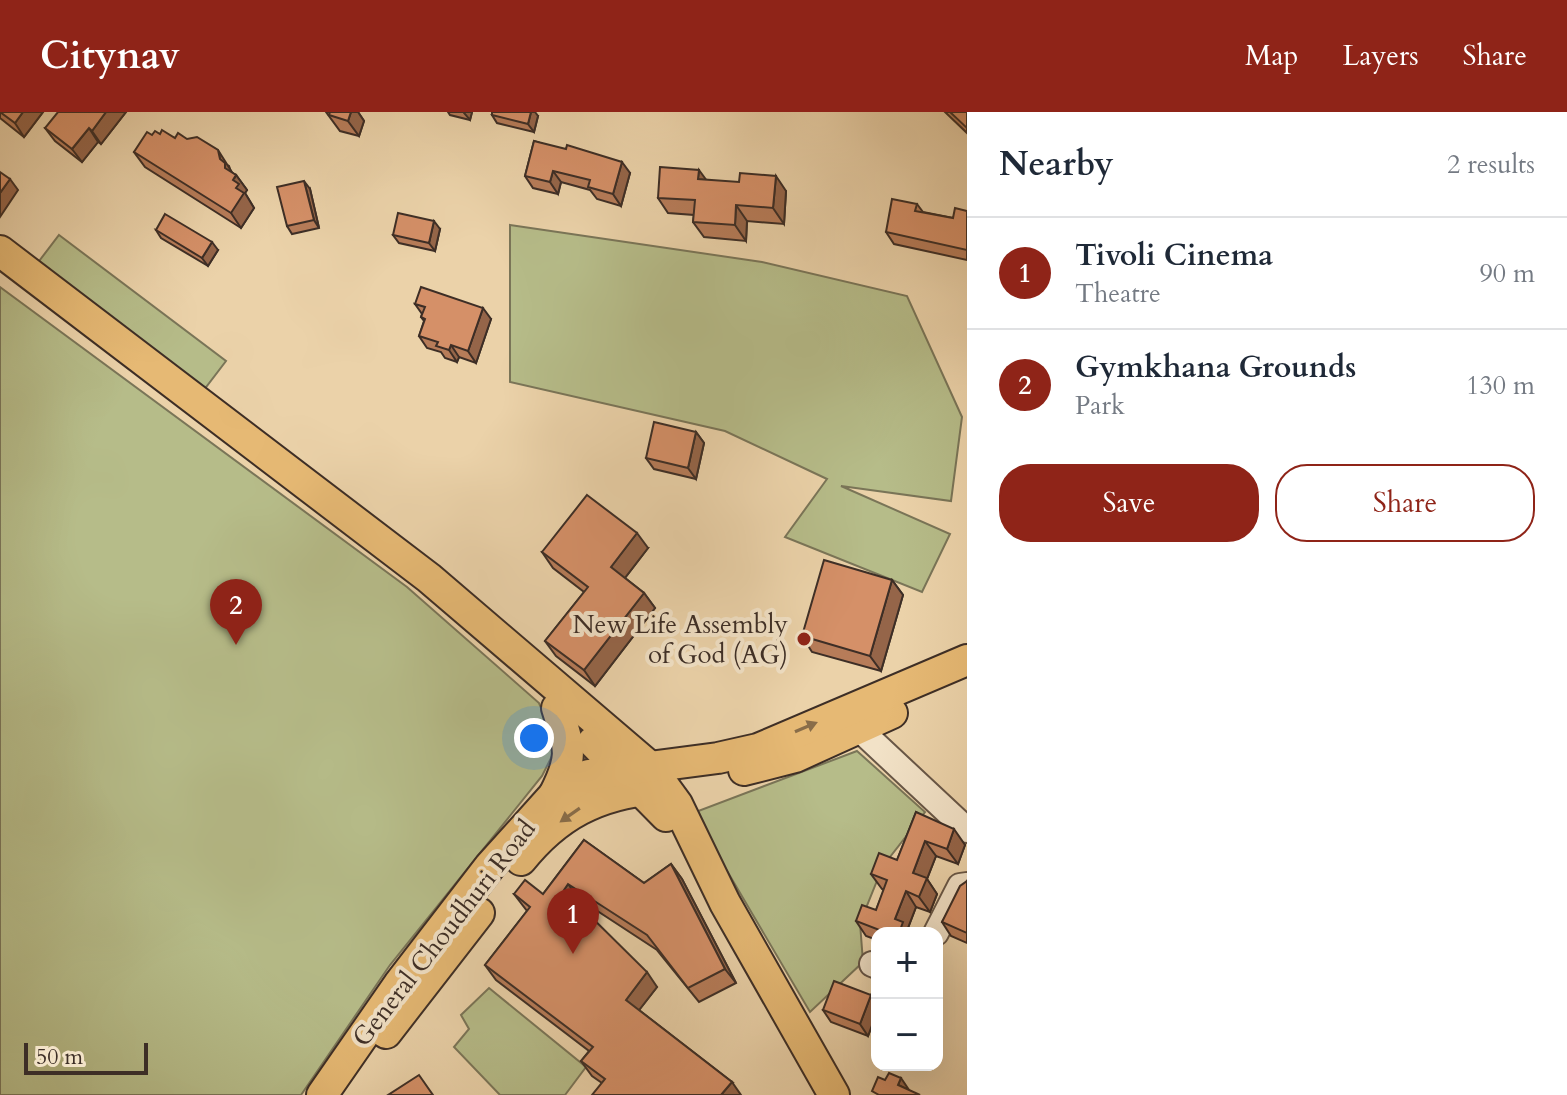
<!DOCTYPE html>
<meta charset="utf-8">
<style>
:root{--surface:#fff;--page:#f2f2f3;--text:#1f2937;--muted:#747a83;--line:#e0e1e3;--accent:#8f2418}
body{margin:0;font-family:Cardo,serif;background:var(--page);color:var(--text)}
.controls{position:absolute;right:24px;bottom:24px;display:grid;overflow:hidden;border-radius:16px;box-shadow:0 8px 32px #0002}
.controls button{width:72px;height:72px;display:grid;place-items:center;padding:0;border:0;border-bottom:2px solid var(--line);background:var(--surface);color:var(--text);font:40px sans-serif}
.scale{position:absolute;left:24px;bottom:20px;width:124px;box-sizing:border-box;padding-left:8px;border:4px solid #3d2e26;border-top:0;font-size:22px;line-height:28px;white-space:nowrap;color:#3d2e26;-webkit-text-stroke:6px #f2e2c7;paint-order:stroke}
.you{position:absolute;left:534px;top:626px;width:28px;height:28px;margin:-20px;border:6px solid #fff;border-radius:50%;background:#1a73e8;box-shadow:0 0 0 12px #1a73e833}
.badge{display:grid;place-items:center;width:52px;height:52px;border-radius:50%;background:var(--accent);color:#fff;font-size:26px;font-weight:700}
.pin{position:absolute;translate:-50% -66px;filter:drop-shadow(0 2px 4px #0008)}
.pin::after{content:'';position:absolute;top:42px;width:28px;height:24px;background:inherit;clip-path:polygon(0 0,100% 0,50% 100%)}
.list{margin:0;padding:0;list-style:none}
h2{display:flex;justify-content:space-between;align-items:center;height:104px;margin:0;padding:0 32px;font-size:34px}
h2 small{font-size:26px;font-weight:400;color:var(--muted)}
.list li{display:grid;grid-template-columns:52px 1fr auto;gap:24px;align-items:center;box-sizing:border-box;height:112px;padding:0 32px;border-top:2px solid var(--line)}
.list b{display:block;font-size:30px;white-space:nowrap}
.list p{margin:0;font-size:26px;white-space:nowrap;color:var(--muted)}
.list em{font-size:26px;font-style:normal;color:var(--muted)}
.actions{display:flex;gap:16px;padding:24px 32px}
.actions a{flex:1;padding:18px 0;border:2px solid var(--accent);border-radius:32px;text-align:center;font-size:28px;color:var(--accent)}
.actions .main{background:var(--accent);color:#fff}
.map{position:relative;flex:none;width:967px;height:983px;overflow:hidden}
header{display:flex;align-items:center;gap:48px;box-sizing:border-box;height:112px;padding:0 40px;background:var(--accent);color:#fff}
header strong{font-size:38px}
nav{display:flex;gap:44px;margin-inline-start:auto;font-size:28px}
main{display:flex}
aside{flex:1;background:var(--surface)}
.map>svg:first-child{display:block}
</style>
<header>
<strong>Citynav</strong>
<nav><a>Map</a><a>Layers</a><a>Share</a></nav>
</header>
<main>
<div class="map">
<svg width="967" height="983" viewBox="0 0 967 983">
<rect width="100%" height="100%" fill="#ebd2a9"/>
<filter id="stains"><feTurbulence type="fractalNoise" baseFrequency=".0025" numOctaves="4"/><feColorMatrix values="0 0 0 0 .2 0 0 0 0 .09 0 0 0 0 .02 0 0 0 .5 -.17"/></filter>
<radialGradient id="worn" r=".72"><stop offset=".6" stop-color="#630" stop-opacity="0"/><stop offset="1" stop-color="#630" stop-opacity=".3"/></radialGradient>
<g fill="#b6bc89" stroke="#7a7558" stroke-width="2">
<polygon points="510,113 762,150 907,184 962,305 951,389 841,374 950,422 922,480 785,425 827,367 725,319 510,270"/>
<polygon points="59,123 226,249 200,283 33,157"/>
<polygon points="0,175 407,475 539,591 557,634 542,664 390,853 301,983 0,983"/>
<polygon points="857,639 925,700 883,754 860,811 863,850 810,900 693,701"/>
<polygon points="489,876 586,955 565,983 500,983 454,935 469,917 461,903"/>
</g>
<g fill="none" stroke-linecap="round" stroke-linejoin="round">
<defs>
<g id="minor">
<polyline points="858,616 967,718"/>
<polyline points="936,821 960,774 967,773"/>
<polyline points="872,852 877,854"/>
</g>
<g id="major">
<polyline points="0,139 429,466 650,655 677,692 725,791 834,983"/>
<polyline points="593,630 666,704"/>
<polyline points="744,658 795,645 892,601"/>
<path d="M554,683C574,644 570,637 557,596"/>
<path d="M521,748C557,703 598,682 654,677"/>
<polyline points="386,921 479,801"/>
<polyline points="322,983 399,872 490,754 554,683 588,663 718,646 758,637 967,548"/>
</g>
</defs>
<use href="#minor" stroke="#685747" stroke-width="28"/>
<use href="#major" stroke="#3d2e26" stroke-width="34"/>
<use href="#minor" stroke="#f2e2c7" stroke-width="24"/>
<use href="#major" stroke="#e6b974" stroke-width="30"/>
</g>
<g fill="#b77c59" stroke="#3d2e26" stroke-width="2">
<polygon points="0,0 43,0 24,25 0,6"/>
<polygon points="126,0 101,32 98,30 82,50 55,29 45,16"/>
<polygon points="326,0 358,0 364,9 359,24 340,19"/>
<polygon points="448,0 472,0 470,8 450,3"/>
<polygon points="945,0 967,0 967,21"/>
<polygon points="492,3 538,4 534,20 497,11"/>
<polygon points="160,22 175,26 229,54 231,60 236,63 247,78 245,81 254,96 241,116 145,55 134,40 152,23"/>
<polygon points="534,29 630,61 621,94 597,87 590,78 561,70 558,82 533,76 525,64"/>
<polygon points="706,68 786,79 784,112 747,109 746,129 704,125 693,110 694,103 668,101 658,86"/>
<polygon points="310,77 319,116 292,122 287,114"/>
<polygon points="917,92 923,100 953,106 967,99 967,148 894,132 886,120"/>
<polygon points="440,117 435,139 399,131 393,123"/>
<polygon points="156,118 218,138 208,154 161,126"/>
<polygon points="415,192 491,207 476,251 459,245 457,250 445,246 441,240 427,236 419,224 424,209 421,205 422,202"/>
<polygon points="696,320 704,331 696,367 654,357 646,346"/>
<polygon points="648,436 625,466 644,481 655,496 595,574 556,544 545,529 584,480 553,456 542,440"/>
<polygon points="892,468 903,483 881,559 812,540 802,524"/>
<polygon points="916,700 965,733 958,752 936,744 927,767 937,782 930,800 916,795 908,816 911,821 877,821 877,828 866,824 856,809 876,798 884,778 882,777 871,762 897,748"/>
<polygon points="584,728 644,771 671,752 682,767 736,871 699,890 657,838 579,787 576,790 657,875 639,898 732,970 602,971 592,964 581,949 589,939 496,868 485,853 527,799 514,782 543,782"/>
<polygon points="967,769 967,831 951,824 942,810"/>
<polygon points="877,891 877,900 868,924 831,910 823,898"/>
</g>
<g fill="#956549" stroke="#3d2e26" stroke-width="2">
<polygon points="23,0 43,0 24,25 15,11"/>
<polygon points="106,0 126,0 101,32 92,19"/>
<polygon points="351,0 358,0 364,9 359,24 348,9"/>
<polygon points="464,0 472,0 470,8 464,1"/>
<polygon points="531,0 535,0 538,4 534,20 528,12"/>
<polygon points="89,16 98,30 82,50 72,37"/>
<polygon points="218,38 235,65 236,63 247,78 245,81 254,96 241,116 231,101 225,56 220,47"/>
<polygon points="622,50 630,61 621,94 613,82"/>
<polygon points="699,58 710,73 698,67"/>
<polygon points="553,59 561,70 558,82 550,70"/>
<polygon points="776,64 786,79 784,112 773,96"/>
<polygon points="10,67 18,78 0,105 0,81"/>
<polygon points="304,69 310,77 319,116 314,108"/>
<polygon points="736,93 747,109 746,129 735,113"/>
<polygon points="434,109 440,117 435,139 429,131"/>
<polygon points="212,130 218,138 208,154 202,146"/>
<polygon points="483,196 491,207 476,251 468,239"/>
<polygon points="451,233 459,245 457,250 449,238"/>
<polygon points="696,320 704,331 696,367 688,356"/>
<polygon points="637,421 648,436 621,471 611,455"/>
<polygon points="892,468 903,483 881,559 870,544"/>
<polygon points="644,481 655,496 595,574 584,558"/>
<polygon points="954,717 965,733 958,752 947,737"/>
<polygon points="925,729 936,744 927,767 937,782 930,800 919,785 913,761"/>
<polygon points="671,752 682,767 736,871 725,857"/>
<polygon points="568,772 579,787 574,793 564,778"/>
<polygon points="906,779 916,795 908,816 911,821 899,821 895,807"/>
<polygon points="647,860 657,875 636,902 626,888"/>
<polygon points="871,883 877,891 877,900 868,924 860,912"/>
<polygon points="901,966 909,978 898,973"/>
<polygon points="732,970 741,983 721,983"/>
</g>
<g fill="#d59068" stroke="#3d2e26" stroke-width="2">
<polygon points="0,0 23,0 15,11"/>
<polygon points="58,0 106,0 92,19 89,16 72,37 45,16"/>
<polygon points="330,0 351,0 348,9 329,3"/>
<polygon points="492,0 531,0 528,12 492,3"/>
<polygon points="950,0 967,0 967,16"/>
<polygon points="162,18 175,26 178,21 187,27 197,25 218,38 220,47 225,51 225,56 236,63 233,68 239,72 236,76 244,81 231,101 134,40 147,20 152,23 155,19 160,22"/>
<polygon points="534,29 566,37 567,33 622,50 613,82 588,75 590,68 553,59 550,70 525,64"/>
<polygon points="660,55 699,58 698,67 739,70 740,61 776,64 773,96 736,93 735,113 693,110 695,88 658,86"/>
<polygon points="0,60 10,67 0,81"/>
<polygon points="304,69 314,108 287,114 277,75"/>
<polygon points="892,87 917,92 915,99 953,106 955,96 967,99 967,138 886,120"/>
<polygon points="398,101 434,109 429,131 393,123"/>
<polygon points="165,102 212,130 202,146 156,118"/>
<polygon points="421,175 483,196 468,239 451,233 449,238 436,234 438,230 419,224 425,207 421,205 425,195 415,192"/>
<polygon points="654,310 696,320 688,356 646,346"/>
<polygon points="587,383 637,421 611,455 644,481 584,558 545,529 588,475 542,440"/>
<polygon points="824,448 892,468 870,544 802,524"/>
<polygon points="916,700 954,717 947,737 925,729 913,761 927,766 919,785 906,779 895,807 903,810 899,821 887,821 856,809 862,793 876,798 887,768 871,762 879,741 897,748"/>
<polygon points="584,728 644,771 671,752 725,857 688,876 647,823 568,772 564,778 647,860 626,888 732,970 721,983 592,983 605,967 581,949 593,935 485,853 530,795 514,782 525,768 543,782"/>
<polygon points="967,769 967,821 942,810 960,774"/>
<polygon points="834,869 871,883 860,912 823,898"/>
<polygon points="889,961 901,966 898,973 920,983 879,983 872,979 878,965 885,968"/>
<polygon points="419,963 433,983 388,983"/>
</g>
<defs><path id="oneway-solid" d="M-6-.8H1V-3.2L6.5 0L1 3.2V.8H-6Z" transform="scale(2)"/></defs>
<g fill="#896d49">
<use href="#oneway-solid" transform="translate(806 615) rotate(-23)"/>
<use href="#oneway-solid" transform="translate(570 703) rotate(145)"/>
</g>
<circle fill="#8f2418" stroke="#f2e2c7" stroke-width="3" cx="804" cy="527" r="8"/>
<g text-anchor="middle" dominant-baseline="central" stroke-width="8" stroke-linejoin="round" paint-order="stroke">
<g font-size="26" fill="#3d2e26" stroke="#f2e2c7" text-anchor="end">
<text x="788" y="512">New Life Assembly<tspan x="788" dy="30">of God (AG)</tspan></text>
</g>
<g font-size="26" fill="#3d2e26" stroke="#f2e2c7">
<text transform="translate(444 821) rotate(-52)">General Choudhuri Road</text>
</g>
</g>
<rect width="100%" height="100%" filter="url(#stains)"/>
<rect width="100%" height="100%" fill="url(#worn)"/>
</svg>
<div class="controls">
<button>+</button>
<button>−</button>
</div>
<div class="scale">50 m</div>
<div class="you"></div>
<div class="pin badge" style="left:573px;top:842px">1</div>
<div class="pin badge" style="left:236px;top:533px">2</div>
</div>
<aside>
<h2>Nearby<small>2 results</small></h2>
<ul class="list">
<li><span class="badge">1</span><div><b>Tivoli Cinema</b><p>Theatre</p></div><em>90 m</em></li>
<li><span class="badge">2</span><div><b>Gymkhana Grounds</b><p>Park</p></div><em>130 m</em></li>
</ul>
<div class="actions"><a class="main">Save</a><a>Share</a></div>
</aside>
</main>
